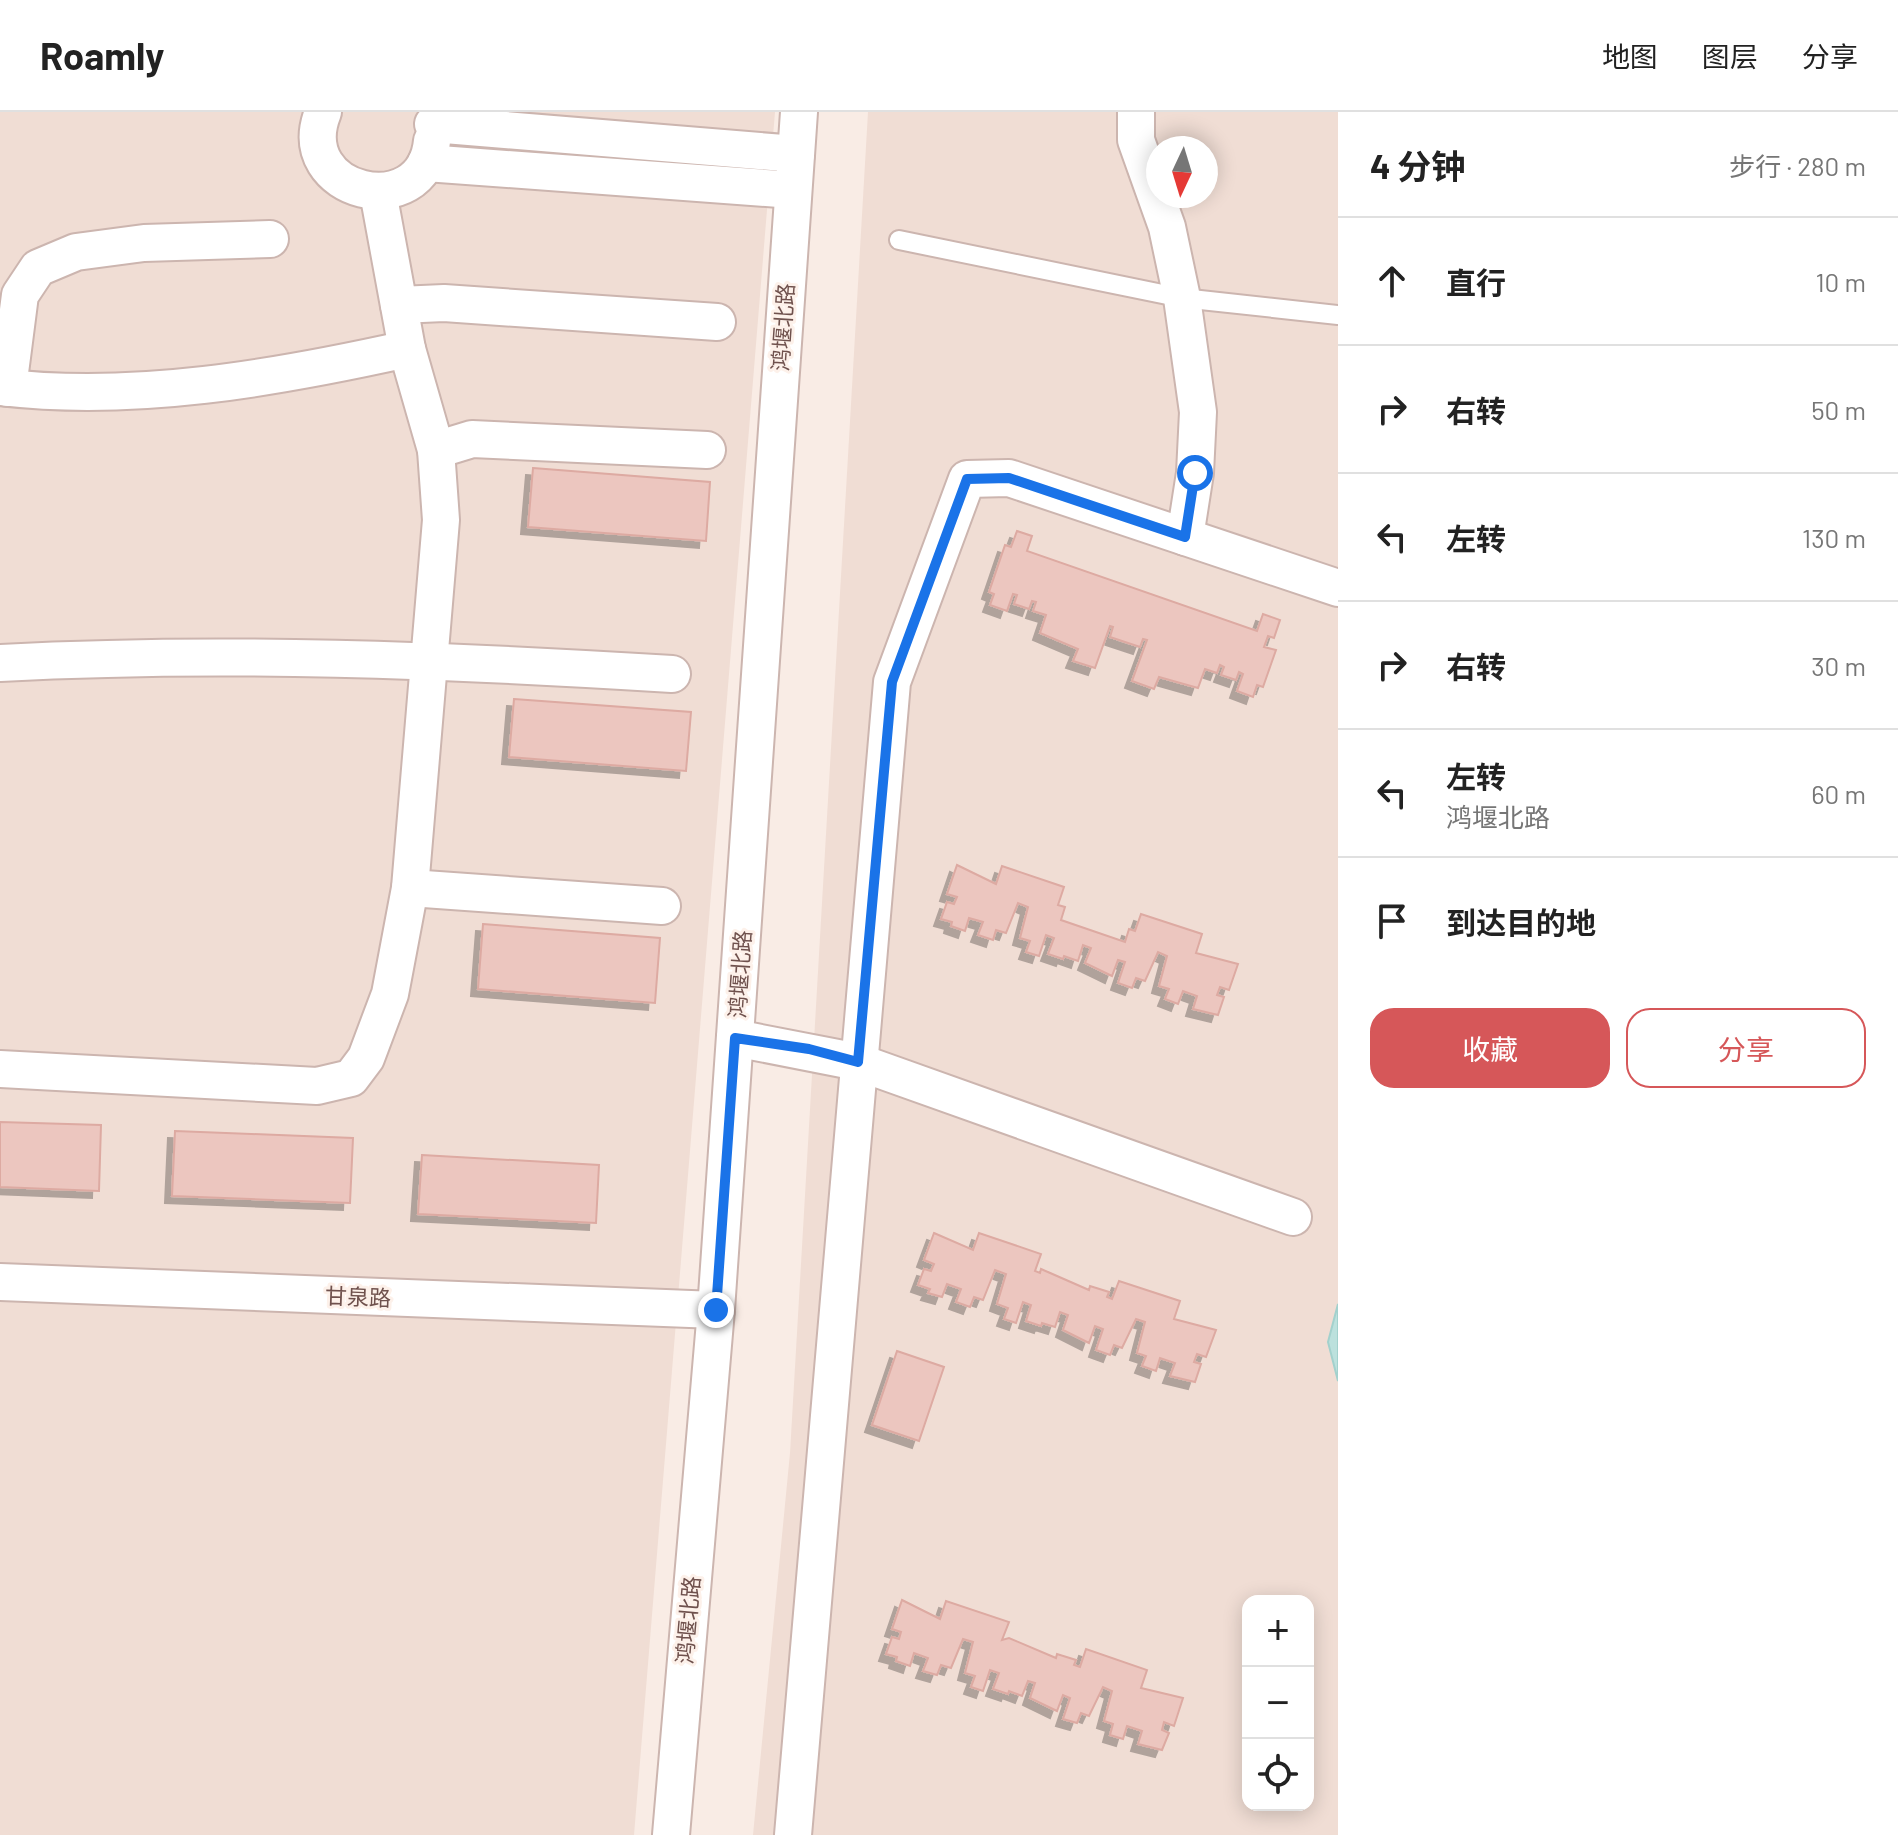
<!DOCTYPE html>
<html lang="zh">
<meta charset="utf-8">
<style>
:root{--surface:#fff;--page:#f2f2f2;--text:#222;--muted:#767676;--line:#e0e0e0;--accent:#d65759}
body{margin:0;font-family:Barlow,"Noto Sans SC",sans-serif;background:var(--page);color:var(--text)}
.controls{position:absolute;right:24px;bottom:24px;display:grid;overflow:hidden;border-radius:16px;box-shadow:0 4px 20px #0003}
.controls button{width:72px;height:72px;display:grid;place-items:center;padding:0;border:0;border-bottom:2px solid var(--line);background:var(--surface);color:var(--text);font:40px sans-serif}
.compass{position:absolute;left:1146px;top:24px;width:72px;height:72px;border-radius:50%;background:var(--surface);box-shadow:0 4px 20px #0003;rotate:184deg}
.stop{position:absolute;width:24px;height:24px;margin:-18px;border:6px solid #1a73e8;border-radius:50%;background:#fff}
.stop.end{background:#1a73e8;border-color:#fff;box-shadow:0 2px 8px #0008}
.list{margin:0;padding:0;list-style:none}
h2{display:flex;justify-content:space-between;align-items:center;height:104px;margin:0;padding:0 32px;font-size:34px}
h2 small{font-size:26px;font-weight:400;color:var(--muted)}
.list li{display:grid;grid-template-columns:52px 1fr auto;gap:24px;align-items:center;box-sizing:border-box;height:128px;padding:0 32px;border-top:2px solid var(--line)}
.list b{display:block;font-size:30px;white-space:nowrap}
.list p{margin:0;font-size:26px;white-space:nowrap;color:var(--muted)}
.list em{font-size:26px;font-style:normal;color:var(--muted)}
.actions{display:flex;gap:16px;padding:24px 32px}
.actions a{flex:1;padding:18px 0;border:2px solid var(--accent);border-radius:24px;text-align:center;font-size:28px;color:var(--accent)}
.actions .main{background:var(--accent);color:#fff}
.icon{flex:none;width:44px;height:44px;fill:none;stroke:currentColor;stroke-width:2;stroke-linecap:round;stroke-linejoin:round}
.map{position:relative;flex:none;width:1338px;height:1723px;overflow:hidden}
header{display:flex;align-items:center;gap:48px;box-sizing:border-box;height:112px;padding:0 40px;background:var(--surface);border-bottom:2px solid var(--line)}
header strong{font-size:38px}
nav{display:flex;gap:44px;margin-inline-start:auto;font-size:28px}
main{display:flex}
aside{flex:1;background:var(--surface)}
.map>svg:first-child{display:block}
</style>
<header>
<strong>Roamly</strong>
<nav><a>地图</a><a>图层</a><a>分享</a></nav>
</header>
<main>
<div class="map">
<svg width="1338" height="1723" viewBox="0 0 1338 1723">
<defs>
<filter id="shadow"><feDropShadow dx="-7" dy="7" stdDeviation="0" flood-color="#0004"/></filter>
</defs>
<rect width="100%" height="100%" fill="#f9ece5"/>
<g fill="#f0ddd4" fill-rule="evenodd">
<polygon points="0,0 775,0 634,1723 0,1723"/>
<path d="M868,0H1338V1723H753L790,1341ZM1158,36H1206V84H1158ZM1248,1489H1308V1693H1248Z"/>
</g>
<polygon fill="#bce1dd" stroke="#a3d1cd" stroke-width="2" points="1338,1192 1338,1269 1328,1230"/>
<g fill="#ecc6bf" stroke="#ddaaa2" stroke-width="2" filter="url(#shadow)">
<polygon points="533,356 710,370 706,429 528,415"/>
<polygon points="1017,419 1032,424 1027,439 1257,519 1263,502 1280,508 1274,526 1268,524 1264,535 1276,538 1263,575 1257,573 1253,585 1237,579 1243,562 1239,560 1236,568 1221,563 1224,555 1220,553 1217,561 1205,557 1198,576 1159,565 1154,577 1132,569 1147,528 1143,527 1140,535 1110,525 1113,515 1110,514 1095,556 1073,549 1078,537 1040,521 1046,503 1033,499 1036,490 1032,489 1029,497 1014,492 1017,483 1013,482 1007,499 990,493 994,482 989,480 1005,433 1011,435"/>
<polygon points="514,587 691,600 686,659 509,645"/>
<polygon points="957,753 996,772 1002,754 1064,775 1058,793 1065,795 1061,808 1125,830 1129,817 1135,819 1141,802 1202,822 1196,841 1238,852 1229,878 1220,875 1217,883 1224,885 1218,903 1193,897 1197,884 1183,879 1178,892 1165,887 1169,877 1159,874 1167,844 1158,840 1145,869 1136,866 1132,876 1118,871 1125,850 1118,848 1112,864 1085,851 1091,836 1083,833 1078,849 1064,844 1063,847 1048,842 1054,826 1046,823 1039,844 1026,840 1030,829 1020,826 1028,795 1018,791 1006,821 996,818 993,828 978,823 983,810 969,806 965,819 951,814 952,810 941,807 947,790 954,792 957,785 947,782"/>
<polygon points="483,812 660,826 655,891 478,877"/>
<polygon points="0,1010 101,1013 99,1079 0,1075"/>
<polygon points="175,1019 353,1026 350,1091 172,1084"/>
<polygon points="422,1043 599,1053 596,1111 418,1102"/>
<polygon points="934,1121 973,1138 979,1121 1041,1142 1035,1159 1040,1161 1041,1157 1089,1178 1090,1174 1109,1180 1107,1185 1112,1187 1119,1169 1180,1189 1174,1207 1216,1218 1206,1245 1197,1242 1194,1250 1201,1252 1195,1270 1170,1264 1175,1251 1160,1246 1156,1259 1142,1254 1146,1244 1137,1241 1145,1210 1136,1207 1122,1236 1114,1233 1110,1243 1096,1238 1103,1217 1095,1214 1089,1231 1063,1218 1068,1203 1060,1200 1055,1215 1042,1211 1041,1214 1026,1209 1031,1193 1023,1190 1016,1211 1004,1207 1008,1196 997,1192 1006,1162 995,1158 983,1188 974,1185 970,1195 956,1190 961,1177 947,1172 942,1185 928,1181 930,1177 918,1173 924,1157 931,1159 934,1152 924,1148"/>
<polygon points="897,1239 944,1255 919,1329 872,1313"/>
<polygon points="902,1488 940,1507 946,1489 1009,1510 1002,1528 1009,1526 1056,1546 1057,1542 1076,1548 1074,1553 1080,1555 1086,1537 1147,1558 1141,1576 1183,1586 1174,1614 1164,1610 1162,1618 1169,1621 1162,1638 1138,1632 1142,1619 1127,1614 1123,1627 1110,1623 1113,1612 1104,1609 1112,1579 1103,1575 1089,1604 1081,1601 1077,1611 1063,1607 1070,1586 1063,1583 1057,1599 1030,1586 1035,1571 1028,1569 1022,1584 1009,1579 1008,1582 993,1577 999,1561 990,1558 983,1579 971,1575 975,1564 965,1561 973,1530 963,1527 951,1556 941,1553 937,1563 923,1559 928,1546 914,1541 910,1554 896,1549 897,1545 886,1542 892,1525 899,1527 901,1520 892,1517"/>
</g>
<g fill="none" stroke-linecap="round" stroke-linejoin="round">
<defs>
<polyline id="service" points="899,128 1182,186 1338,203"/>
<g id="minor">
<path d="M323,0C290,82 424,113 432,29"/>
<polyline points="1136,0 1136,28 1167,115 1182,186 1198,300 1195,361 1185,425"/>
<polyline points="433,12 796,42"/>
<polyline points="426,51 793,78"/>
<polyline points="399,193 444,191 717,210"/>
<path d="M0,275C134,291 276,266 407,237"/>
<polyline points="8,276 20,183 38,156 76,140 144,131 270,127"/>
<polyline points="436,338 472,327 707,338"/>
<path d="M0,551C224,539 448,548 672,562"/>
<polyline points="410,776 662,794"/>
<polyline points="735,926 858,950 1293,1105"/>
<polyline points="0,957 317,974 351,966 366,946 390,882 410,776 441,408 436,338 407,237 378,80"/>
<polyline points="0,1170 716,1198"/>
<polyline points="671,1723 716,1198 799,0"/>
<polyline points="793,1723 892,570 967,367 1009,366 1338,476"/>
</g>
</defs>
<use href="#service" stroke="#ccb5af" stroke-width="22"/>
<use href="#minor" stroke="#ccb5af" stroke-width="40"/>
<use href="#service" stroke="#fff" stroke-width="18"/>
<use href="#minor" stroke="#fff" stroke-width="36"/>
</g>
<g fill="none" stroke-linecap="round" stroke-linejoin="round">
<polyline stroke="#1a73e8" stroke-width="10" points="716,1198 735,926 809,937 858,950 892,570 967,367 1009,366 1185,425 1195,361"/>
</g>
<g text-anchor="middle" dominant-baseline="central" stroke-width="6" stroke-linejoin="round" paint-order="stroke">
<g font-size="22" fill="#6f514d" stroke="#fdf1ea">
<text transform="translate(782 215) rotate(-86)">鸿堰北路</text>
<text transform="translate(739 862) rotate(-86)">鸿堰北路</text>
<text transform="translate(358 1184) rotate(2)">甘泉路</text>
<text transform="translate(687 1508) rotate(-85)">鸿堰北路</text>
</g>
</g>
</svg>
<div class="controls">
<button>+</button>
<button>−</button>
<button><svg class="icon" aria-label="locate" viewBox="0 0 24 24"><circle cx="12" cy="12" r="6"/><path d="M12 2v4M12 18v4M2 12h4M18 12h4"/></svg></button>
</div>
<svg class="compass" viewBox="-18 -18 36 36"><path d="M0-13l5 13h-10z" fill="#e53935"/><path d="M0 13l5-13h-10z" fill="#767676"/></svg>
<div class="stop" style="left:1195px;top:361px"></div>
<div class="stop end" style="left:716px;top:1198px"></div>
</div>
<aside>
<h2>4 分钟<small>步行 · 280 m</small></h2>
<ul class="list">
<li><svg class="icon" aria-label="ahead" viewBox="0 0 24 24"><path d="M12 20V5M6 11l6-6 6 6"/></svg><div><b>直行</b></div><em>10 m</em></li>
<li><svg class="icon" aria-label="right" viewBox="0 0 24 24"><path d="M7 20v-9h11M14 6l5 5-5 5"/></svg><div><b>右转</b></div><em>50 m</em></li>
<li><svg class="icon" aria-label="left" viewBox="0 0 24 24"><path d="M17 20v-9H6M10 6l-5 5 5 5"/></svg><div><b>左转</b></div><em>130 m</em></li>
<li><svg class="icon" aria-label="right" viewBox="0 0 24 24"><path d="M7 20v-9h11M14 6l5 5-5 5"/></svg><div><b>右转</b></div><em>30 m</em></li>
<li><svg class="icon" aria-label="left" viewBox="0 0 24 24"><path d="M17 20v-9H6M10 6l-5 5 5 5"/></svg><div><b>左转</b><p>鸿堰北路</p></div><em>60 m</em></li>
<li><svg class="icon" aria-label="arrive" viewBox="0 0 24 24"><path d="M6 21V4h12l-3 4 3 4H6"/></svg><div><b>到达目的地</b></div></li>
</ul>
<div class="actions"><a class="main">收藏</a><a>分享</a></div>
</aside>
</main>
